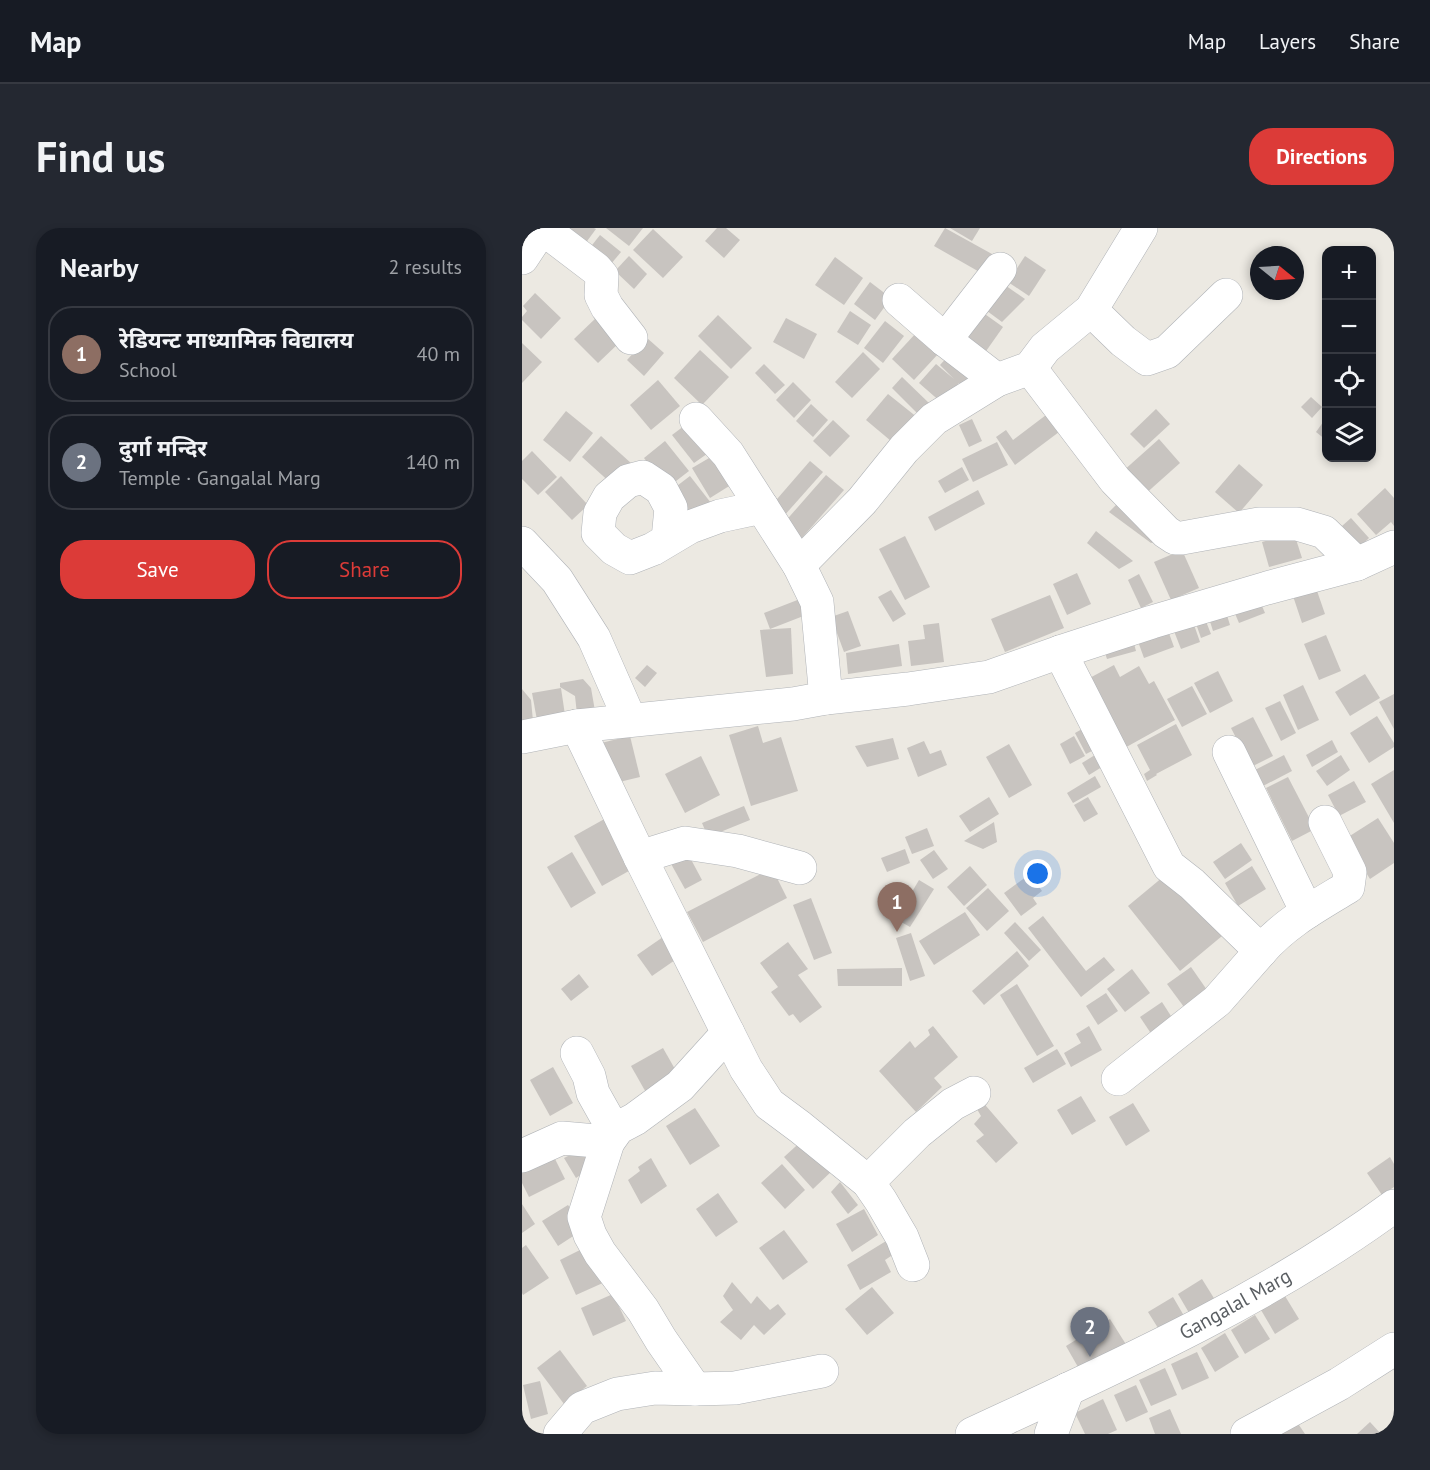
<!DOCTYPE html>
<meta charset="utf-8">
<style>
:root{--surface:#171b24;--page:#242831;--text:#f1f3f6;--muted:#9ea1a6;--line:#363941;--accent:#dc3b38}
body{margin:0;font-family:"PT Sans","Noto Sans Devanagari",sans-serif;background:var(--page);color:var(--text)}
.controls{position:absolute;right:18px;top:18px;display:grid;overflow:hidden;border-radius:12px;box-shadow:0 3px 9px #0003}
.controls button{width:54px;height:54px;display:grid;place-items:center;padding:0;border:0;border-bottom:2px solid var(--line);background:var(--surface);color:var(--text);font:30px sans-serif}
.compass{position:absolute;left:728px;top:18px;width:54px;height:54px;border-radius:50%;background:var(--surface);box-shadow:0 3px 9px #0003;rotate:108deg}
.you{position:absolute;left:516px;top:646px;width:21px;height:21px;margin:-15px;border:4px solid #fff;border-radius:50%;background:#1a73e8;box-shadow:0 0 0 9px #1a73e833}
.badge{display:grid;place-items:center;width:39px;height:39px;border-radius:50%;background:var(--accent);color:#fff;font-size:20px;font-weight:700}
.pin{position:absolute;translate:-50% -50px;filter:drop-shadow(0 2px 3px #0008)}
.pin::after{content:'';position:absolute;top:32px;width:21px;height:18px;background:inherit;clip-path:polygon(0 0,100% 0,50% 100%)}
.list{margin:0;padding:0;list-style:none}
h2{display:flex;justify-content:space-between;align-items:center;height:78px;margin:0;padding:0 24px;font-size:26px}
h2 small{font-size:20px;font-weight:400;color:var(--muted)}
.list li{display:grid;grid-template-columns:39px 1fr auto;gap:18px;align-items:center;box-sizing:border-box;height:96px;margin:0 12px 12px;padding:0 12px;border:2px solid var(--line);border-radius:24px}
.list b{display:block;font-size:22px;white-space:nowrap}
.list p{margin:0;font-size:20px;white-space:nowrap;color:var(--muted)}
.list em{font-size:20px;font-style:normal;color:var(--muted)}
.actions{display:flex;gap:12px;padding:18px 24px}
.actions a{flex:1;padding:14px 0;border:2px solid var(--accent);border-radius:24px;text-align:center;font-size:21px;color:var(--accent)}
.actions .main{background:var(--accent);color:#fff}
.icon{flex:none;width:33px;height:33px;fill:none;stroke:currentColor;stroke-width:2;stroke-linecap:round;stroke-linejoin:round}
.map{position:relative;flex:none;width:872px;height:1206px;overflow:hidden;border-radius:24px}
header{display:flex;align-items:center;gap:36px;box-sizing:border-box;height:84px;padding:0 30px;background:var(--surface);border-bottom:2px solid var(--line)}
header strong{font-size:28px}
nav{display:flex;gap:33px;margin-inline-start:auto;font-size:21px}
.intro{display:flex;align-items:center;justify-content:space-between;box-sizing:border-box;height:144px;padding:0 36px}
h1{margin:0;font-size:42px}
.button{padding:15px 27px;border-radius:24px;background:var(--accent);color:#fff;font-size:21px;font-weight:700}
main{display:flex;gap:36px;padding:0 36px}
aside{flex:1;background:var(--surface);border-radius:24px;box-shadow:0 3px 9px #0003}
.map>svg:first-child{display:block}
</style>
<header>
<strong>Map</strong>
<nav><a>Map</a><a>Layers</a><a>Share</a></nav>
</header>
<div class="intro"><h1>Find us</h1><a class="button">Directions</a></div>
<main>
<aside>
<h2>Nearby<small>2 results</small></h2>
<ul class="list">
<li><span class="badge" style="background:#8d6e63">1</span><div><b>रेडियन्ट माध्यामिक विद्यालय</b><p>School</p></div><em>40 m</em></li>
<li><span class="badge" style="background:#6b7280">2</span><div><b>दुर्गा मन्दिर</b><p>Temple · Gangalal Marg</p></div><em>140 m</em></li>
</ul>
<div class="actions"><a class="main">Save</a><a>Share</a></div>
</aside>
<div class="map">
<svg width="872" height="1206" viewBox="0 0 872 1206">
<rect width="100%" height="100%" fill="#ece9e2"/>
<g fill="#c8c4c0">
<polygon points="45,0 72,0 74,1 60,20"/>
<polygon points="84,0 121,0 107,18"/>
<polygon points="195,0 204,0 218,12 202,30 183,13"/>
<polygon points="423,0 479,31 468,50 412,18"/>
<polygon points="428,0 458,0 450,13"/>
<polygon points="131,1 161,29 141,50 111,22"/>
<polygon points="78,7 99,24 83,43 63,26"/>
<polygon points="107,28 125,46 112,61 93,43"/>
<polygon points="503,28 524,42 507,68 486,54"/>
<polygon points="313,29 341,50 322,77 293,57"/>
<polygon points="348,54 369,70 353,92 332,76"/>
<polygon points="480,55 503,71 480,94 461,80"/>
<polygon points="13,65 39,90 19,111 0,92 0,89 5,83 1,78"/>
<polygon points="328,83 349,97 336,117 315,104"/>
<polygon points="460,84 481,99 462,126 441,111"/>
<polygon points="196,87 230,120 209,141 176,108"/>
<polygon points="75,89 98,114 76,135 52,111"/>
<polygon points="264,90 295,106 282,131 251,114"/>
<polygon points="363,93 382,108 361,135 342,120"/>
<polygon points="395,104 417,125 392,152 370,131"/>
<polygon points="125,110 142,125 122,148 105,132"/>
<polygon points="0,115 20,134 0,155"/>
<polygon points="178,122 207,149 180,177 152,150"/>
<polygon points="341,124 358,141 330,170 313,154"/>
<polygon points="430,124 453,144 440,158 437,155 420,175 397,155 414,136 432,151 418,137"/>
<polygon points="242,136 263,157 253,166 233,145"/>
<polygon points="380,149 409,177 398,188 370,160"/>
<polygon points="136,152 158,178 129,202 108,177"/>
<polygon points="271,154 289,172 272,190 254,172"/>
<polygon points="366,166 396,190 369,213 344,192"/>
<polygon points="789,169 800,179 790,190 779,179"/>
<polygon points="289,176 306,192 291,209 274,193"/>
<polygon points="634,181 648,196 622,220 608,206"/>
<polygon points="44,183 71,205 48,234 21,212"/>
<polygon points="528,184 541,201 493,237 474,209 484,202 491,212"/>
<polygon points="804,190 804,212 794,204"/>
<polygon points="450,191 460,213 447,219 437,197"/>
<polygon points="170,192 192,221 172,235 150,207"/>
<polygon points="311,192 328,208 308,229 291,213"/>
<polygon points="79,208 110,236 91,257 60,229"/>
<polygon points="637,211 658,235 621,268 600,244"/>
<polygon points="143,213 167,243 145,260 122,230"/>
<polygon points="475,214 486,237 451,254 440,231"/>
<polygon points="10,223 35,249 16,267 0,251 0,233"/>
<polygon points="194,226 212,255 188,270 170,240"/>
<polygon points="288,233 301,244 261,289 249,278"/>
<polygon points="717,236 741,257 717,285 693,264"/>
<polygon points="440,239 447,252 423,265 416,253"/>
<polygon points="304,247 322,262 279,311 261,296"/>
<polygon points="39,248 66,277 50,292 23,264"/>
<polygon points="168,248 189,275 167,291 147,264"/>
<polygon points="863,260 872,270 872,298 869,294 854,307 835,286"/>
<polygon points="456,262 463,276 413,303 406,289"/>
<polygon points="600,271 645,310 629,315 587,284"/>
<polygon points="829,290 847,310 839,318 820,298"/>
<polygon points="574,303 611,333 597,341 565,315"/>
<polygon points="772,305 780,330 747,339 740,314"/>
<polygon points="383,308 408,359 383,372 357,321"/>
<polygon points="660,322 677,360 649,372 632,334"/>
<polygon points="555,345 569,376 545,387 531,356"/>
<polygon points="617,346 631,374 619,380 606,352"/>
<polygon points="794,360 803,386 780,395 771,368"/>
<polygon points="369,362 384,386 371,394 356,369"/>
<polygon points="528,367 542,400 483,424 469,391"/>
<polygon points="278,371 284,387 248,401 242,385"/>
<polygon points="737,371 743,385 717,395 711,381"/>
<polygon points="702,378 708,397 691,403 685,384"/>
<polygon points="326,383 339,418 322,424 309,389"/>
<polygon points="681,386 689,406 679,410 672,390"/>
<polygon points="670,391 678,414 659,421 650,398"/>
<polygon points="417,395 422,434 389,438 386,413 403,411 401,397"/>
<polygon points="644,397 652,419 622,430 614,408"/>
<polygon points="269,400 271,446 244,449 238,402"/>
<polygon points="804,407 819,443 797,452 782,416"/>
<polygon points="610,408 614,423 585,431 580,416"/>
<polygon points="377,416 380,438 326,446 324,425"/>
<polygon points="125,437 135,445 123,459 113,450"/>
<polygon points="592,437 598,449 617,438 627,456 632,453 653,492 599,522 562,453"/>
<polygon points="696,443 711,473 688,485 672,455"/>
<polygon points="843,446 858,470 828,488 813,464"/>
<polygon points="61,451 69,460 73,483 55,486 53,468 38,459 38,455"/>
<polygon points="781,457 797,492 776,502 761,467"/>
<polygon points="670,458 685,486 660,499 645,471"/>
<polygon points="39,460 43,487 15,492 10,465"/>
<polygon points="0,461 9,472 11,493 0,494"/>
<polygon points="872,466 872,501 857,474"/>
<polygon points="758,473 774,505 759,513 743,480"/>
<polygon points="855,488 872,515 872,519 847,535 828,505"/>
<polygon points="731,489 751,528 729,539 709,500"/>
<polygon points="569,496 580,518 564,526 553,505"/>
<polygon points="654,496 670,527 634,546 635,547 625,553 622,546 628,542 615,517"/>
<polygon points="236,498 241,515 259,509 276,563 229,578 207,507"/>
<polygon points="108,508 118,549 89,556 79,515"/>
<polygon points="552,508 563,528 548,536 538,516"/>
<polygon points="371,510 377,531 345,539 333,518"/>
<polygon points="810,512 816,524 790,539 784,527"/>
<polygon points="402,513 408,526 419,522 425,537 396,549 385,520"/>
<polygon points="487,516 510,557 487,570 464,529"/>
<polygon points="581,522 588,534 567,547 560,535"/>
<polygon points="762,527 770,543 741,558 733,542"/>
<polygon points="819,527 828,542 805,558 794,543"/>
<polygon points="179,528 198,567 163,585 143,546"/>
<polygon points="872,542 872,595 849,556"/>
<polygon points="573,548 579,559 551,575 545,565"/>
<polygon points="766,549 793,601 770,613 744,560"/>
<polygon points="832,553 844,574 817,588 806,567"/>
<polygon points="467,569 477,586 448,604 437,588"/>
<polygon points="566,569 576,586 562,594 552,577"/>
<polygon points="222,578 228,592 186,609 180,595"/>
<polygon points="86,589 114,639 80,658 52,608"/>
<polygon points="856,590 872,615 872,635 848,651 823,611"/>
<polygon points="472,594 475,614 461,621 442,613"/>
<polygon points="405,600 412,618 390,626 383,609"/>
<polygon points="719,615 730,632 703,651 691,634"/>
<polygon points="383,621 388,635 365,644 359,630"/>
<polygon points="412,622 426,641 411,651 398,632"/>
<polygon points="50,624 74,665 49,680 25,639"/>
<polygon points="165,624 180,652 163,661 148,634"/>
<polygon points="448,638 465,657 442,678 425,659"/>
<polygon points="730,638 744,661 716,678 703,655"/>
<polygon points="250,640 265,670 181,714 165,684"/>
<polygon points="647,644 700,708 658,743 606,678"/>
<polygon points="508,646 520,663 511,670 515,676 499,688 482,665"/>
<polygon points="397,652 412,661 388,699 374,691"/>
<polygon points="466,660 487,683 465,703 444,680"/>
<polygon points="289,670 310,725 292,732 271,677"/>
<polygon points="443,684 458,707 412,737 397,713"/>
<polygon points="521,688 564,743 582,729 593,742 559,769 506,700"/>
<polygon points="493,694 519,722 507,733 482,705"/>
<polygon points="389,705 403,748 388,753 374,710"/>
<polygon points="141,709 156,730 130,748 115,727"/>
<polygon points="266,714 286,741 276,747 300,779 278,795 271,786 267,788 249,764 256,759 238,735"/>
<polygon points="495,723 507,738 462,777 450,763"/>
<polygon points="669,739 685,762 662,779 645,756"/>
<polygon points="380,740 380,758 316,758 315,741"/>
<polygon points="610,741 628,765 603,784 585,761"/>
<polygon points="57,746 67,759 49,773 39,761"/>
<polygon points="495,756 532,818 515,828 478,767"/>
<polygon points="584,765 596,783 576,797 564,778"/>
<polygon points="640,774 656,799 634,813 618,789"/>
<polygon points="411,798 436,829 412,850 420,859 394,884 357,843 388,813 393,820 408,807 406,802"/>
<polygon points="567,798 580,822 549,839 542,825 559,815 554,806"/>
<polygon points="141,820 158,850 126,868 109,838"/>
<polygon points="535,821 544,836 511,855 502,840"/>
<polygon points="31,839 51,875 28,888 8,852"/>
<polygon points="559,868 574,893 550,907 535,882"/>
<polygon points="458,871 496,915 474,935 454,913 462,907 452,896 459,888 452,876"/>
<polygon points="611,875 628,903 604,918 587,889"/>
<polygon points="173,880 198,918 168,937 144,898"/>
<polygon points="284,909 312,941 291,961 262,929"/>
<polygon points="64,919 73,937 54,950 42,930"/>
<polygon points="30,925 43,951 7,969 0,955 0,940"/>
<polygon points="868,929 872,936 872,959 860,967 845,945"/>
<polygon points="129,930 145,958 119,976 106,952 118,943 116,939"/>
<polygon points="260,936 283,962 263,981 239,955"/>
<polygon points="318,954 336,977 326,986 309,964"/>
<polygon points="196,965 216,994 194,1009 174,981"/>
<polygon points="0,976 13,996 0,1005"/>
<polygon points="46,977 62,1001 36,1018 20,993"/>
<polygon points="342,981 356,1007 330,1024 314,996"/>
<polygon points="262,1002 286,1034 261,1052 237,1020"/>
<polygon points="369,1010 375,1024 363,1032 369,1044 338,1062 325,1037"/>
<polygon points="4,1017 27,1050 1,1067 0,1065 0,1020"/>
<polygon points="66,1018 83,1054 54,1067 38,1032"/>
<polygon points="680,1051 695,1075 670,1090 656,1066"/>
<polygon points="210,1054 229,1076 235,1068 248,1082 256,1076 264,1086 242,1107 232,1097 219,1112 198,1094 211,1082 201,1068"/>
<polygon points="350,1059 372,1085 345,1107 323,1081"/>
<polygon points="91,1066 104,1093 71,1108 59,1080"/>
<polygon points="763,1068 777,1091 753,1106 739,1082"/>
<polygon points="651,1069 665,1093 641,1108 626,1084"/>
<polygon points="733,1087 748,1111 723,1126 709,1102"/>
<polygon points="588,1091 605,1118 560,1146 544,1118"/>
<polygon points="703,1105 717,1129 693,1144 679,1120"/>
<polygon points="38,1122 65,1158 42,1176 15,1140"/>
<polygon points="675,1124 687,1150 660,1162 649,1136"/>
<polygon points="643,1140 655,1167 629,1178 617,1152"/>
<polygon points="18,1153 26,1186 9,1191 1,1157"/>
<polygon points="614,1157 626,1184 604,1194 592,1167"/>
<polygon points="581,1171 595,1202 586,1206 563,1206 553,1185"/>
<polygon points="648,1181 659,1206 633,1206 627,1190"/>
<polygon points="773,1191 783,1206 751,1206"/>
<polygon points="848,1194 859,1206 835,1206"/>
</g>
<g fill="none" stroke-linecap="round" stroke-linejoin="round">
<defs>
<g id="minor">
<polyline points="20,0 74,41 80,48 79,67 85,79 109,110"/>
<polyline points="0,30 20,0"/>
<polyline points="377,72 423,112 475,152"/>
<polyline points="569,82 601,113 625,131 645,124 704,67"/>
<polyline points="423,112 478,41"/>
<polyline points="508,140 593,252 644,304 653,310 660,310 737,296 775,296 802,304 835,336"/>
<polyline points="174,191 206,226 277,337 295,374 304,470"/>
<polyline points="146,311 149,280 139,261 121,249 106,253 87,269 78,285 76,305 92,321 108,330 131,321 168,299 198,288 240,279"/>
<polyline points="0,315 35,352 72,410 108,492"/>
<polyline points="277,337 340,273 382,221 412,191 475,152 508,140 523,120 569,82 619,0"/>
<path d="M538,424L647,638L670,656L739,723C763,695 795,678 826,659L828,644L803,594"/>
<polyline points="0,509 55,498 271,476 304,470 386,461 467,449 538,424 630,394 745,360 835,336 872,319"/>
<polyline points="707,524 785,684"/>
<polyline points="118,629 163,615 216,623 278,640"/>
<polyline points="206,805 224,841 247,876 278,899 346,954 359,973 380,1009 391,1037"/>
<polyline points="55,825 67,848 71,865 85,890 96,900"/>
<polyline points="596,851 695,773 739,723"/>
<polyline points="0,928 40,910 86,914"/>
<polyline points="346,954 395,905 431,876 452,865"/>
<polyline points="173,1161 213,1160 300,1143"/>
<polyline points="38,1206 60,1180 95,1166 133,1160 173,1161 139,1112 121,1082 78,1025 68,1007 62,989 86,914 96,900 113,891 158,858 206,805 118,629 55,498"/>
<path d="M450,1206C594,1139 743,1073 872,978"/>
<polyline points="529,1206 546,1161"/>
<polyline points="725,1206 817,1156 872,1121"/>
</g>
</defs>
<use href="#minor" stroke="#b0b3b7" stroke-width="34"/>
<use href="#minor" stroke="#fff" stroke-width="33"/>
</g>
<g text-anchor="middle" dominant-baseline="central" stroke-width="4.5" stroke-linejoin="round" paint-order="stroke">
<g font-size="20" fill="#5a5e62" stroke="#fff">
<text transform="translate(713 1076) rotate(-29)">Gangalal Marg</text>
</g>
</g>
</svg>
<div class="controls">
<button>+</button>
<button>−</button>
<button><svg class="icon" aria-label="locate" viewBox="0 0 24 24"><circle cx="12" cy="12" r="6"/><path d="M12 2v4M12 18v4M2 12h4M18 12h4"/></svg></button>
<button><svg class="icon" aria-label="layers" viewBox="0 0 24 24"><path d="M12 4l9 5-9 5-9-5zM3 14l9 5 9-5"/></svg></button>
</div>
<svg class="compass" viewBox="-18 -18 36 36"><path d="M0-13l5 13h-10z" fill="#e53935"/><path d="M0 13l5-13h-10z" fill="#9ea1a6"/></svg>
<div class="you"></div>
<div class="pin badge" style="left:375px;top:704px;background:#8d6e63">1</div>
<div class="pin badge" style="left:568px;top:1129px;background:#6b7280">2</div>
</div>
</main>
